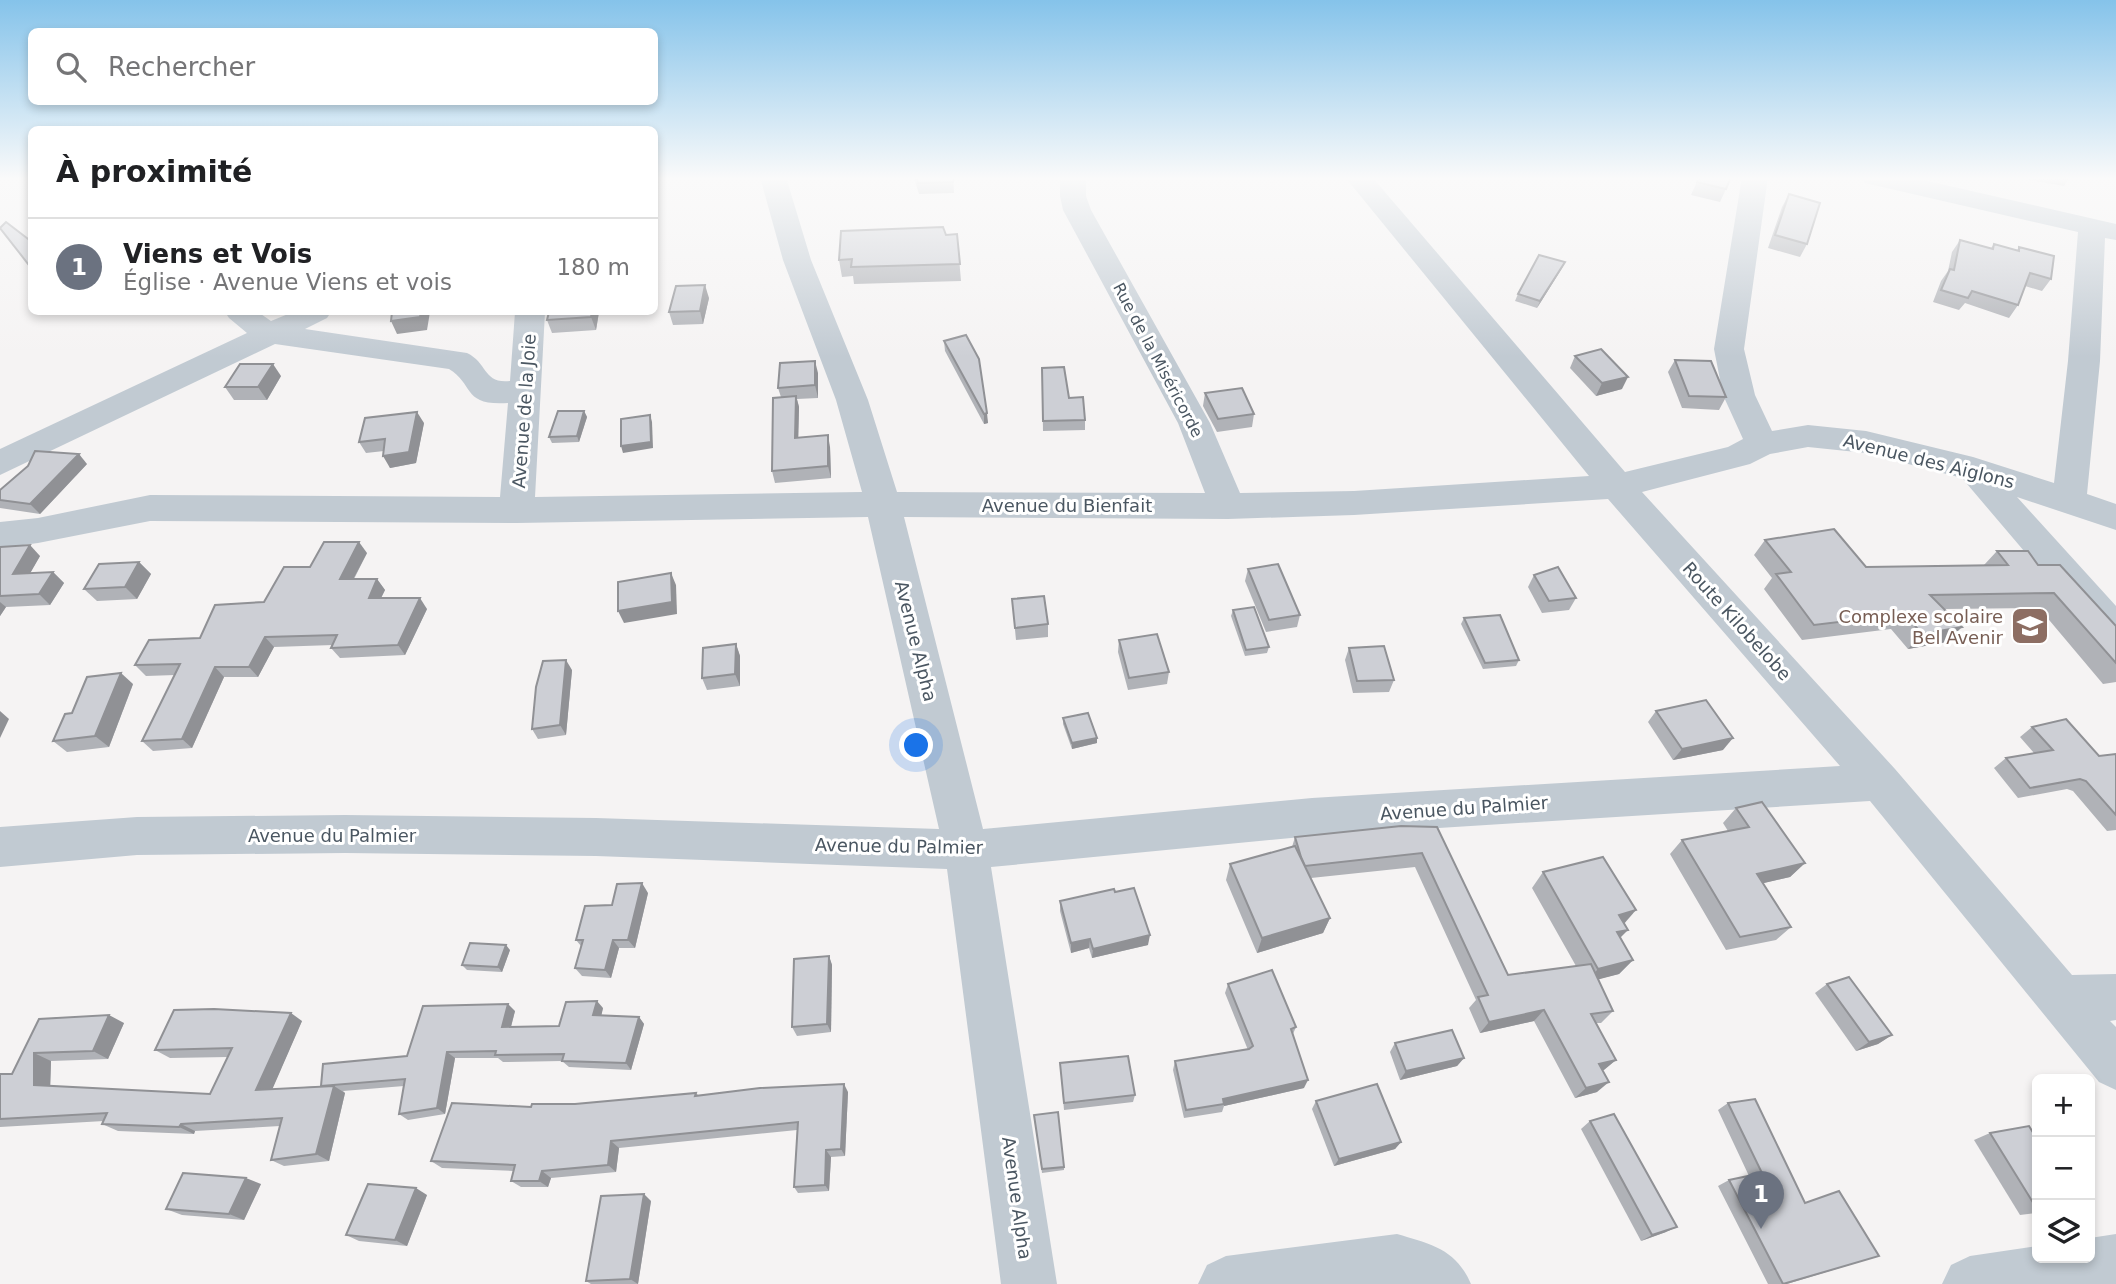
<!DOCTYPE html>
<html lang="fr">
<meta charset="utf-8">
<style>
:root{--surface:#fff;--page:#f6f6f6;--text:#202124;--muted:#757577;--line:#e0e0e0;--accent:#111827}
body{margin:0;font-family:"DejaVu Sans",sans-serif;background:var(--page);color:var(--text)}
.controls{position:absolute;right:21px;bottom:21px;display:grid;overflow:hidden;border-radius:10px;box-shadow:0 4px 10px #0003}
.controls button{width:63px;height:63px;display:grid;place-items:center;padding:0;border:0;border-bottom:2px solid var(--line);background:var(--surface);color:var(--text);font:35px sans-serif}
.you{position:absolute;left:917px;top:746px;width:24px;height:24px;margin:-18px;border:5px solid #fff;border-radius:50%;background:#1a73e8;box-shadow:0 0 0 10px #1a73e833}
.badge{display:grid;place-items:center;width:46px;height:46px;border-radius:50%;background:var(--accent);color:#fff;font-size:23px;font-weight:700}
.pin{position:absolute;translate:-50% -58px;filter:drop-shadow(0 2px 4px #0008)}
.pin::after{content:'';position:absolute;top:37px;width:24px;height:21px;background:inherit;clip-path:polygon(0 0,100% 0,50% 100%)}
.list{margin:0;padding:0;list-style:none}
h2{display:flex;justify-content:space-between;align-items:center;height:91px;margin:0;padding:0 28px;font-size:30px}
h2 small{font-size:23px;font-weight:400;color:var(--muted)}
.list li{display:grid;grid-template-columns:46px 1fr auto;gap:21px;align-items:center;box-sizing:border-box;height:98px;padding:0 28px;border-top:2px solid var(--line)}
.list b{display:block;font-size:26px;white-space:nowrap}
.list p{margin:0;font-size:23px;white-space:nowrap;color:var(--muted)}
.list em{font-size:23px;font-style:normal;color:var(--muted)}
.icon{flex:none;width:38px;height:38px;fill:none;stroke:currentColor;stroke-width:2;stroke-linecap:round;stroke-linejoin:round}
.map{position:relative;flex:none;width:2116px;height:1284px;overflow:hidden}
.search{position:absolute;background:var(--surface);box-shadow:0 4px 10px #0003;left:28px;top:28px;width:630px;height:77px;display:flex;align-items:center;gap:18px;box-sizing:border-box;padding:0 24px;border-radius:10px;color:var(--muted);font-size:26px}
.panel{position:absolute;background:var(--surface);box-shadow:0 4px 10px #0003;left:28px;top:126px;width:630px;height:189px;border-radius:10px}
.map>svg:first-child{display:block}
</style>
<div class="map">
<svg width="2116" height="1284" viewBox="0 0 2116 1284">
<rect width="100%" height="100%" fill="#f5f3f3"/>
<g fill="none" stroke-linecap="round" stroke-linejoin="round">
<g fill="#c1cad2" fill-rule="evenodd">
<path d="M760,177H786L811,260L868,400L897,492L1205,493L1178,423L1063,210L1060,196V177H1086V196L1091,210L1210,423L1240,493L1354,491L1589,476L1345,177H1372L1625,472L1728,447L1743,439L1723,395L1714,349L1742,177H1768L1744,349L1755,395L1772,431L1808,425L1866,431L1973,457L2054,483L2068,361L2078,232L1865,183L1861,177H1910L2116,224V240L2105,238L2100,361L2087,494L2116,504V530L2017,497L2116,606V647L2102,643L1962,478L1866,453L1808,447L1770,454L1750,464L1642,492L1895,769L2072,975L2116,974V1020L2110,1021L2116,1027V1090L2099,1082L1870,801L1312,836L991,867L1057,1284H1001L947,869L596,856L345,853L137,855L0,867V827L137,817L345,815L596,818L939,829L868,517L517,523L150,521L38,543L0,548V522L38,518L150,495L500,497L508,403C462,406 475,385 449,369L275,344L0,475V449L247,333L229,318L225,312H258L271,321L293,312H331L327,318L305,329L467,353C488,363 483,384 510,381L515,312H545L535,497L862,492L836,400L783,260ZM1608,499L1840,766L1312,798L983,829L904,517L1228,519L1354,515Z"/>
<path d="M1397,1234C1431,1244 1456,1249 1471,1284H1198L1207,1265L1226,1256Z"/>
<polygon points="2116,1234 2116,1284 1942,1284 1951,1265 1970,1256 2037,1246 2037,1258 2090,1258 2090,1238"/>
</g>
</g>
<g fill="#b0b2b7">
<polygon points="911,177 953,177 954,193 919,194 914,178"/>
<polygon points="1699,177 1726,189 1720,202 1691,195"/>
<polygon points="2011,177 2070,177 2064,186"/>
<polygon points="1789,194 1807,244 1800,257 1768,248 1782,207"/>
<polygon points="957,234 961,281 854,284 853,276 842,277 839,260 946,235"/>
<polygon points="1960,240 1991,248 1994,244 2017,250 2019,247 2051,279 2042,291 2025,286 2018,305 2009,318 1965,303 1959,310 1933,302 1941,281 1948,271 1952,252"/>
<polygon points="1565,262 1562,268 1537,308 1515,301 1518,294"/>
<polygon points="709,298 703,324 673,325 669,312"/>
<polygon points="599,312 596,330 552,333 547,320"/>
<polygon points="966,335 988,423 984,424 945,351 944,341"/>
<polygon points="1575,356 1622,389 1596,396 1570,368"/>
<polygon points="1675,360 1726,397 1719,410 1682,408 1668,372"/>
<polygon points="1042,368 1069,398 1085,420 1085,430 1043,431"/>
<polygon points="818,373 818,398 797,399 799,407 798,438 830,447 831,478 775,483 772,471 781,397 778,388"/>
<polygon points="281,376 267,400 234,400 225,387"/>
<polygon points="1205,393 1254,414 1252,427 1217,432 1203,406"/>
<polygon points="584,411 587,417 579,442 552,443 549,437"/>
<polygon points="424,423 416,463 390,468 384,451 366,453 359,442"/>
<polygon points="87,464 40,514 0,508 0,490"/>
<polygon points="1765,540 1866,567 1984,565 1997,551 2038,565 2116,626 2116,682 2103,684 2039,608 1945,609 1947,642 1908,649 1891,629 1802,640 1764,589 1772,578 1754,555"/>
<polygon points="0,547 40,556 30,573 53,572 64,583 50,605 6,607 0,616"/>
<polygon points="367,553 354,579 377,579 385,590 381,598 427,609 405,655 340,658 331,648 333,645 274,647 258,677 224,677 192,748 153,751 142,741 175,675 146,676 135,665 200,638 264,602 310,567"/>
<polygon points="139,562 151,574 137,599 97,601 84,589"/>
<polygon points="1248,569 1300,615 1297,627 1266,632 1245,581"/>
<polygon points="1534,575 1576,598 1569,610 1542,613 1528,587"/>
<polygon points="1012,599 1048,624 1048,637 1016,640"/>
<polygon points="1233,610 1269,647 1267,653 1245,656 1231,616"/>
<polygon points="1464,618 1519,660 1516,666 1483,669 1461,624"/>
<polygon points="1119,640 1169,672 1167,684 1128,690 1118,652"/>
<polygon points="736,644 740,656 740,686 707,690 702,678"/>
<polygon points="1349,648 1394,680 1389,692 1353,693 1345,660"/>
<polygon points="572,670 566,735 538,739 532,729"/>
<polygon points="133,684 109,747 67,752 53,741 72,713"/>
<polygon points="1656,711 1723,750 1673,760 1648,722"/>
<polygon points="1063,718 1097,743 1072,749 1063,724"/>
<polygon points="2032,727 2099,756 2116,754 2116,830 2107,831 2073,791 2067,789 2018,798 1994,768 2006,758 2034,753 2020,737"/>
<polygon points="1736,808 1805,863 1790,877 1763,883 1791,927 1776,940 1726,950 1670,854 1682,840 1728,831 1723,823"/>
<polygon points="1437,827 1508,975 1576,966 1532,888 1543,872 1624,923 1620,938 1633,960 1619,974 1598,979 1613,1011 1601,1023 1596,1023 1616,1060 1602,1071 1597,1092 1575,1098 1534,1021 1480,1033 1469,1008 1476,1000 1415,867 1311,878 1330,918 1323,933 1257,953 1226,880 1230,864 1292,847 1295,837"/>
<polygon points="1115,892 1148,945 1092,958 1089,948 1071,953 1060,911 1060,901"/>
<polygon points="648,893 635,948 619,948 611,978 582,976 575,968 581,946 576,940 612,905"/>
<polygon points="510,950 502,972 467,970 462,965"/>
<polygon points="829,956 832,965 831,1032 797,1036 792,1027"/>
<polygon points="1228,984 1296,1027 1293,1034 1304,1088 1224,1106 1222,1112 1184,1118 1173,1070 1175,1061 1248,1050 1225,993"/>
<polygon points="1827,984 1892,1035 1878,1044 1856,1051 1815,993"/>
<polygon points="603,1008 601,1015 639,1017 644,1024 631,1070 569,1067 562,1061 503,1062 498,1058 455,1058 445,1114 408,1120 399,1114 404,1086 343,1091 345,1093 329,1161 284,1166 271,1160 280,1126 195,1131 194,1134 118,1131 102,1124 104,1121 0,1127 0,1074 12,1074 39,1019 124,1023 108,1059 51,1061 50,1086 210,1094 228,1057 170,1058 155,1050 302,1021 272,1089 321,1086 407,1056 515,1011 511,1027 559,1026"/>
<polygon points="1395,1043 1464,1058 1457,1066 1400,1080 1390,1052"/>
<polygon points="1060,1063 1135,1095 1133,1102 1064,1110"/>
<polygon points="848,1092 845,1156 831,1157 829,1191 798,1193 794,1187 797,1130 619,1148 616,1172 551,1178 548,1187 521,1187 511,1181 514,1171 442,1168 431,1161 531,1107 575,1104 696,1093 698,1095"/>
<polygon points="1316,1101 1401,1142 1395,1149 1334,1166 1312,1109"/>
<polygon points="1728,1103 1805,1203 1879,1256 1787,1284 1768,1284 1718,1186 1729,1180 1749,1176 1718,1110"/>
<polygon points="1034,1115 1064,1167 1064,1170 1042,1173"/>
<polygon points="1590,1121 1666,1232 1641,1241 1581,1129"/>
<polygon points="1990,1133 2037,1139 2037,1213 2020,1215 1974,1140"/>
<polygon points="261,1184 244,1220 182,1215 166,1209"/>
<polygon points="427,1195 407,1246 359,1241 346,1235"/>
<polygon points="651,1201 638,1284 591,1284 586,1281"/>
</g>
<g fill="#909195">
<polygon points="1565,262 1562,268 1537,308 1540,301"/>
<polygon points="705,285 709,298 703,324 700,311"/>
<polygon points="421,312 430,312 427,330 397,334 391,321"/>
<polygon points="592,312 599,312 596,330 591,317"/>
<polygon points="815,361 818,373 818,398 815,385"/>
<polygon points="273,364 281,376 267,400 258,387"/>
<polygon points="1628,377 1622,389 1596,396 1602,383"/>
<polygon points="796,396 799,407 798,450 795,438"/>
<polygon points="584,411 587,417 579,442 577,436"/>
<polygon points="417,412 424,423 416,463 390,468 383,456"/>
<polygon points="987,413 988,423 984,424 984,414"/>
<polygon points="650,415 652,422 653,448 623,453 621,446"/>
<polygon points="828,435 830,447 831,478 828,466"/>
<polygon points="79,454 87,464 40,514 30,504"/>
<polygon points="359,542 367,553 348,589 340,579"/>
<polygon points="30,545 40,556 24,584 13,574"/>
<polygon points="139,562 151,574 137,599 125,587"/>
<polygon points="53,572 64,583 50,605 39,594"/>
<polygon points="671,573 676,585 677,614 624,623 618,611"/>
<polygon points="377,579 385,590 376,608 369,598"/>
<polygon points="420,598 427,609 405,655 398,645"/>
<polygon points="0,602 6,607 0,616"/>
<polygon points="1962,627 1947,642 1908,649 1922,634"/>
<polygon points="265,637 274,647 258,677 249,667"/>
<polygon points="736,644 740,656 740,686 735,674"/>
<polygon points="566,660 572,670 566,735 560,725"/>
<polygon points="215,667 224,677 192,748 182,739"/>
<polygon points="121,673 133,684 109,747 95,736"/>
<polygon points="0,711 9,719 0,738"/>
<polygon points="1097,738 1097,743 1072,749 1072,743"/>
<polygon points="1733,738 1723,750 1673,760 1682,749"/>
<polygon points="1805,863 1790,877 1743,888 1757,874"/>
<polygon points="642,883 648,893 635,948 628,940"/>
<polygon points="1636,910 1623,925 1619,915"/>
<polygon points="1330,918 1323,933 1257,953 1262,938"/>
<polygon points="1628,930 1614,944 1617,932"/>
<polygon points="1150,935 1148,945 1092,958 1093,949"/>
<polygon points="1090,939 1089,948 1071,953 1071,943"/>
<polygon points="613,940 619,948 611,978 605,970"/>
<polygon points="506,945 510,950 502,972 498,967"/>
<polygon points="829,956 832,965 831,1032 827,1024"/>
<polygon points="1633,960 1619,974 1585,983 1598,969"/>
<polygon points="597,1001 603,1008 600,1022 593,1015"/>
<polygon points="508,1004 515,1011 509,1034 502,1027"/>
<polygon points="1544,1010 1534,1021 1480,1033 1489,1022"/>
<polygon points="291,1013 302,1021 269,1097 256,1090"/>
<polygon points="109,1015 124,1023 108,1059 93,1051"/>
<polygon points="639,1017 644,1024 631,1070 626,1063"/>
<polygon points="1892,1035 1878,1044 1856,1051 1869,1042"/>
<polygon points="447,1052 455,1058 445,1114 437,1108"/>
<polygon points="34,1053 51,1061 50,1093 34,1085"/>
<polygon points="1464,1058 1457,1066 1400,1080 1406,1071"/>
<polygon points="1616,1060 1604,1070 1587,1075 1599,1064"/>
<polygon points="1308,1080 1304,1088 1224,1106 1224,1104 1223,1099"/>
<polygon points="1609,1082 1597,1092 1575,1098 1586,1088"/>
<polygon points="844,1084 848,1092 845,1156 841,1149"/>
<polygon points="334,1086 345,1093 329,1161 316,1154"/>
<polygon points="181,1124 195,1131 194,1134 179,1127"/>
<polygon points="611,1141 619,1148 616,1172 608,1165"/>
<polygon points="1401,1142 1395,1149 1334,1166 1339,1159"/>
<polygon points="826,1150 831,1157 829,1191 825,1185"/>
<polygon points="542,1171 551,1178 548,1187 539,1181"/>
<polygon points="246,1178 261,1184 244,1220 229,1214"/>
<polygon points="416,1188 427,1195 407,1246 395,1240"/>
<polygon points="644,1194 651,1201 638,1284 630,1279"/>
<polygon points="1677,1227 1666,1232 1641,1241 1652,1235"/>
</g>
<g fill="#cdcfd5" stroke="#909195" stroke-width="2">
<polygon points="916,177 953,177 953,182 918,183"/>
<polygon points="1700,177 1731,177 1726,189 1697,182"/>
<polygon points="1789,194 1820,203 1807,244 1775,235"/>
<polygon points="6,222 32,242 32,269 0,228"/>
<polygon points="943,227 946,235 957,234 960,264 851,267 852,259 839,260 841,231"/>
<polygon points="1960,240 1993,249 1994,244 2019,251 2019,247 2054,256 2051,279 2030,273 2018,305 1972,291 1968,298 1941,290 1950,269 1954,270"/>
<polygon points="1539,255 1565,262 1540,301 1518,294"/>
<polygon points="705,285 700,311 669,312 676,286"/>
<polygon points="392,312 421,312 420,317 391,321"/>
<polygon points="549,312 592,312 591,317 547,320"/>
<polygon points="966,335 979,359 987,413 984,414 944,341"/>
<polygon points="1601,349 1628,377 1602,383 1575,356"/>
<polygon points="1675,360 1711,361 1726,397 1689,396"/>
<polygon points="815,361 815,385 778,388 780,363"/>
<polygon points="240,364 273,364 258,387 225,387"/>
<polygon points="1064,367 1069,398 1083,397 1085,420 1043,421 1042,368"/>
<polygon points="1242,388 1254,414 1218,419 1205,393"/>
<polygon points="796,396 795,438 828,435 828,466 772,471 773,398"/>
<polygon points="558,411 584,411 577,436 549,437"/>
<polygon points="417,412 409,452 383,456 385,439 359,442 365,418"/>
<polygon points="650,415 651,442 621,446 621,419"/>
<polygon points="35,451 79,454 30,504 0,500 0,490 28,466"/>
<polygon points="1834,529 1866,567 2008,565 1997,551 2028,551 2038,565 2060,565 2116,626 2116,663 2054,593 1930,595 1962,627 1922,634 1905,614 1814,625 1776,574 1791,572 1765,540"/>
<polygon points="324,542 359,542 340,579 377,579 369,598 420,598 398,645 331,648 337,635 265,637 249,667 215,667 182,739 142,741 180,664 135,665 149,640 200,638 215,605 264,602 284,567 310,567"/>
<polygon points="30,545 13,574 53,572 39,594 0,596 0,547"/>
<polygon points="139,562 125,587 84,589 99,564"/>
<polygon points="1278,564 1300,615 1269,620 1248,569"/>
<polygon points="1558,567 1576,598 1549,601 1534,575"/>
<polygon points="671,573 672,602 618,611 618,582"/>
<polygon points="1044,596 1048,624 1015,628 1012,599"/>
<polygon points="1254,607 1269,647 1246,650 1233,610"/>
<polygon points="1500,615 1519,660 1485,663 1464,618"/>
<polygon points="1157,634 1169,672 1129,678 1119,640"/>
<polygon points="736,644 735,674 702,678 703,648"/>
<polygon points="1384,646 1394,680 1357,681 1349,648"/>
<polygon points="566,660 560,725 532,729 536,687 543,661"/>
<polygon points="121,673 95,736 53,741 65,714 72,713 87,677"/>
<polygon points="1706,700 1733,738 1682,749 1656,711"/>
<polygon points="1088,713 1097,738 1072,743 1063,718"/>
<polygon points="2066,719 2099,756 2116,754 2116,815 2086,781 2080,779 2030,788 2006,758 2053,750 2032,727"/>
<polygon points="1762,802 1805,863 1757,874 1791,927 1740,937 1682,840 1749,827 1736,808"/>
<polygon points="1401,826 1437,827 1508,975 1591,964 1613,1011 1591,1014 1616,1060 1599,1064 1609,1082 1586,1088 1544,1010 1489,1022 1478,997 1488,995 1422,853 1305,866 1301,857 1295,837"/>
<polygon points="1295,846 1330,918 1262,938 1230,864"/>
<polygon points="1603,857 1636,910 1619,915 1628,930 1617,932 1633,960 1598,969 1543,872"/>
<polygon points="642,883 628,940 613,940 605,970 575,968 583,940 576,940 585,906 612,905 617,884"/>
<polygon points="1134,888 1150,935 1093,949 1090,939 1071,943 1060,901 1114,889 1115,892"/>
<polygon points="470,943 506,945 498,967 462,965"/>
<polygon points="829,956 827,1024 792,1027 794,959"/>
<polygon points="1272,970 1296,1027 1291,1029 1308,1080 1223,1099 1224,1104 1186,1110 1175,1061 1249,1049 1253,1046 1228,984"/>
<polygon points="1849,977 1892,1035 1869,1042 1827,984"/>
<polygon points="597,1001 593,1015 639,1017 626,1063 562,1061 564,1054 495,1055 496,1051 447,1052 437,1108 399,1114 405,1079 321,1086 323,1064 407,1056 423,1006 508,1004 502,1027 559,1026 566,1002"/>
<polygon points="214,1009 291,1013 256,1090 334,1086 316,1154 271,1160 282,1118 181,1124 179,1127 102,1124 107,1113 0,1119 0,1074 12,1074 39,1019 109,1015 93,1051 34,1053 34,1085 210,1094 232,1048 155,1050 174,1010"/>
<polygon points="1452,1030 1464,1058 1406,1071 1395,1043"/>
<polygon points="1128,1056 1135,1095 1064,1103 1060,1063"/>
<polygon points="844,1084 841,1149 826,1150 825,1185 794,1187 798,1122 611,1141 608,1165 542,1171 539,1181 511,1181 515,1165 431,1161 452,1103 531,1107 532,1104 575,1104 696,1093 695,1096 760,1088"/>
<polygon points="1377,1084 1401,1142 1339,1159 1316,1101"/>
<polygon points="1755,1099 1805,1203 1839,1191 1879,1256 1783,1284 1729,1180 1762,1173 1728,1103"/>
<polygon points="1058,1112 1064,1167 1042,1169 1034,1115"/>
<polygon points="1614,1114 1677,1227 1652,1235 1590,1121"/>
<polygon points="2029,1126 2037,1139 2037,1209 1990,1133"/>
<polygon points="183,1173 246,1178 229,1214 166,1209"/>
<polygon points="368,1184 416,1188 395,1240 346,1235"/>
<polygon points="644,1194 630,1279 586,1281 601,1196"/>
</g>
<linearGradient id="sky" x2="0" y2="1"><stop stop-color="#85c3ea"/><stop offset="0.5" stop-color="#fafafa"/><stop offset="1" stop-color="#fafafa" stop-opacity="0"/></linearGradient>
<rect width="2116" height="357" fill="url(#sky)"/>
<defs>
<symbol id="school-square" viewBox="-11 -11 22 22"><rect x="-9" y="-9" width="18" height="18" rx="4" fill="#8d6e63" stroke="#fff"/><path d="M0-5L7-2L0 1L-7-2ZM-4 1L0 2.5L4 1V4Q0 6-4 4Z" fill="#fff"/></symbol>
</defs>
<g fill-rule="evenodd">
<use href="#school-square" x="2008" y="604" width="44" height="44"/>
</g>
<g text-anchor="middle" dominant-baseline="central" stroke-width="6" stroke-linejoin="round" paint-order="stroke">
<g font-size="16" fill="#4a5661" stroke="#fff">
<text transform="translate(1158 360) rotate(62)">Rue de la Miséricorde</text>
</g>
<g font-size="18" fill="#4a5661" stroke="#fff">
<text transform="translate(524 411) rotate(-86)">Avenue de la Joie</text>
<text transform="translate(1929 461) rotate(14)">Avenue des Aiglons</text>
<text x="1067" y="505">Avenue du Bienfait</text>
<text transform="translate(1737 621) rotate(48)">Route Kilobelobe</text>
<text transform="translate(916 641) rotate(76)">Avenue Alpha</text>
<text transform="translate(1464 808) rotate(-4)">Avenue du Palmier</text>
<text x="332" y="835">Avenue du Palmier</text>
<text transform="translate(899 846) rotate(1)">Avenue du Palmier</text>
<text transform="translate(1017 1198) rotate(82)">Avenue Alpha</text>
</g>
<g font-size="18" fill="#785e54" stroke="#fff" text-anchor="end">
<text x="2003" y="616">Complexe scolaire<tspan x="2003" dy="21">Bel Avenir</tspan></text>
</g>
</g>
</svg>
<div class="controls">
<button>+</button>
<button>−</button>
<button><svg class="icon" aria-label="layers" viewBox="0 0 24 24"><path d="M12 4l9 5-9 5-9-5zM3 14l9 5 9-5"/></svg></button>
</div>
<div class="you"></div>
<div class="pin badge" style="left:1761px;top:1229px;background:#6b7280">1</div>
<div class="search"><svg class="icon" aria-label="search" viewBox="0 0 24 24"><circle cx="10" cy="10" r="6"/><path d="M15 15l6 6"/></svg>Rechercher</div>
<section class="panel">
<h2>À proximité<small></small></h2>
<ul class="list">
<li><span class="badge" style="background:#6b7280">1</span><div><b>Viens et Vois</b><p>Église · Avenue Viens et vois</p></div><em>180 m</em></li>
</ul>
</section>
</div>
